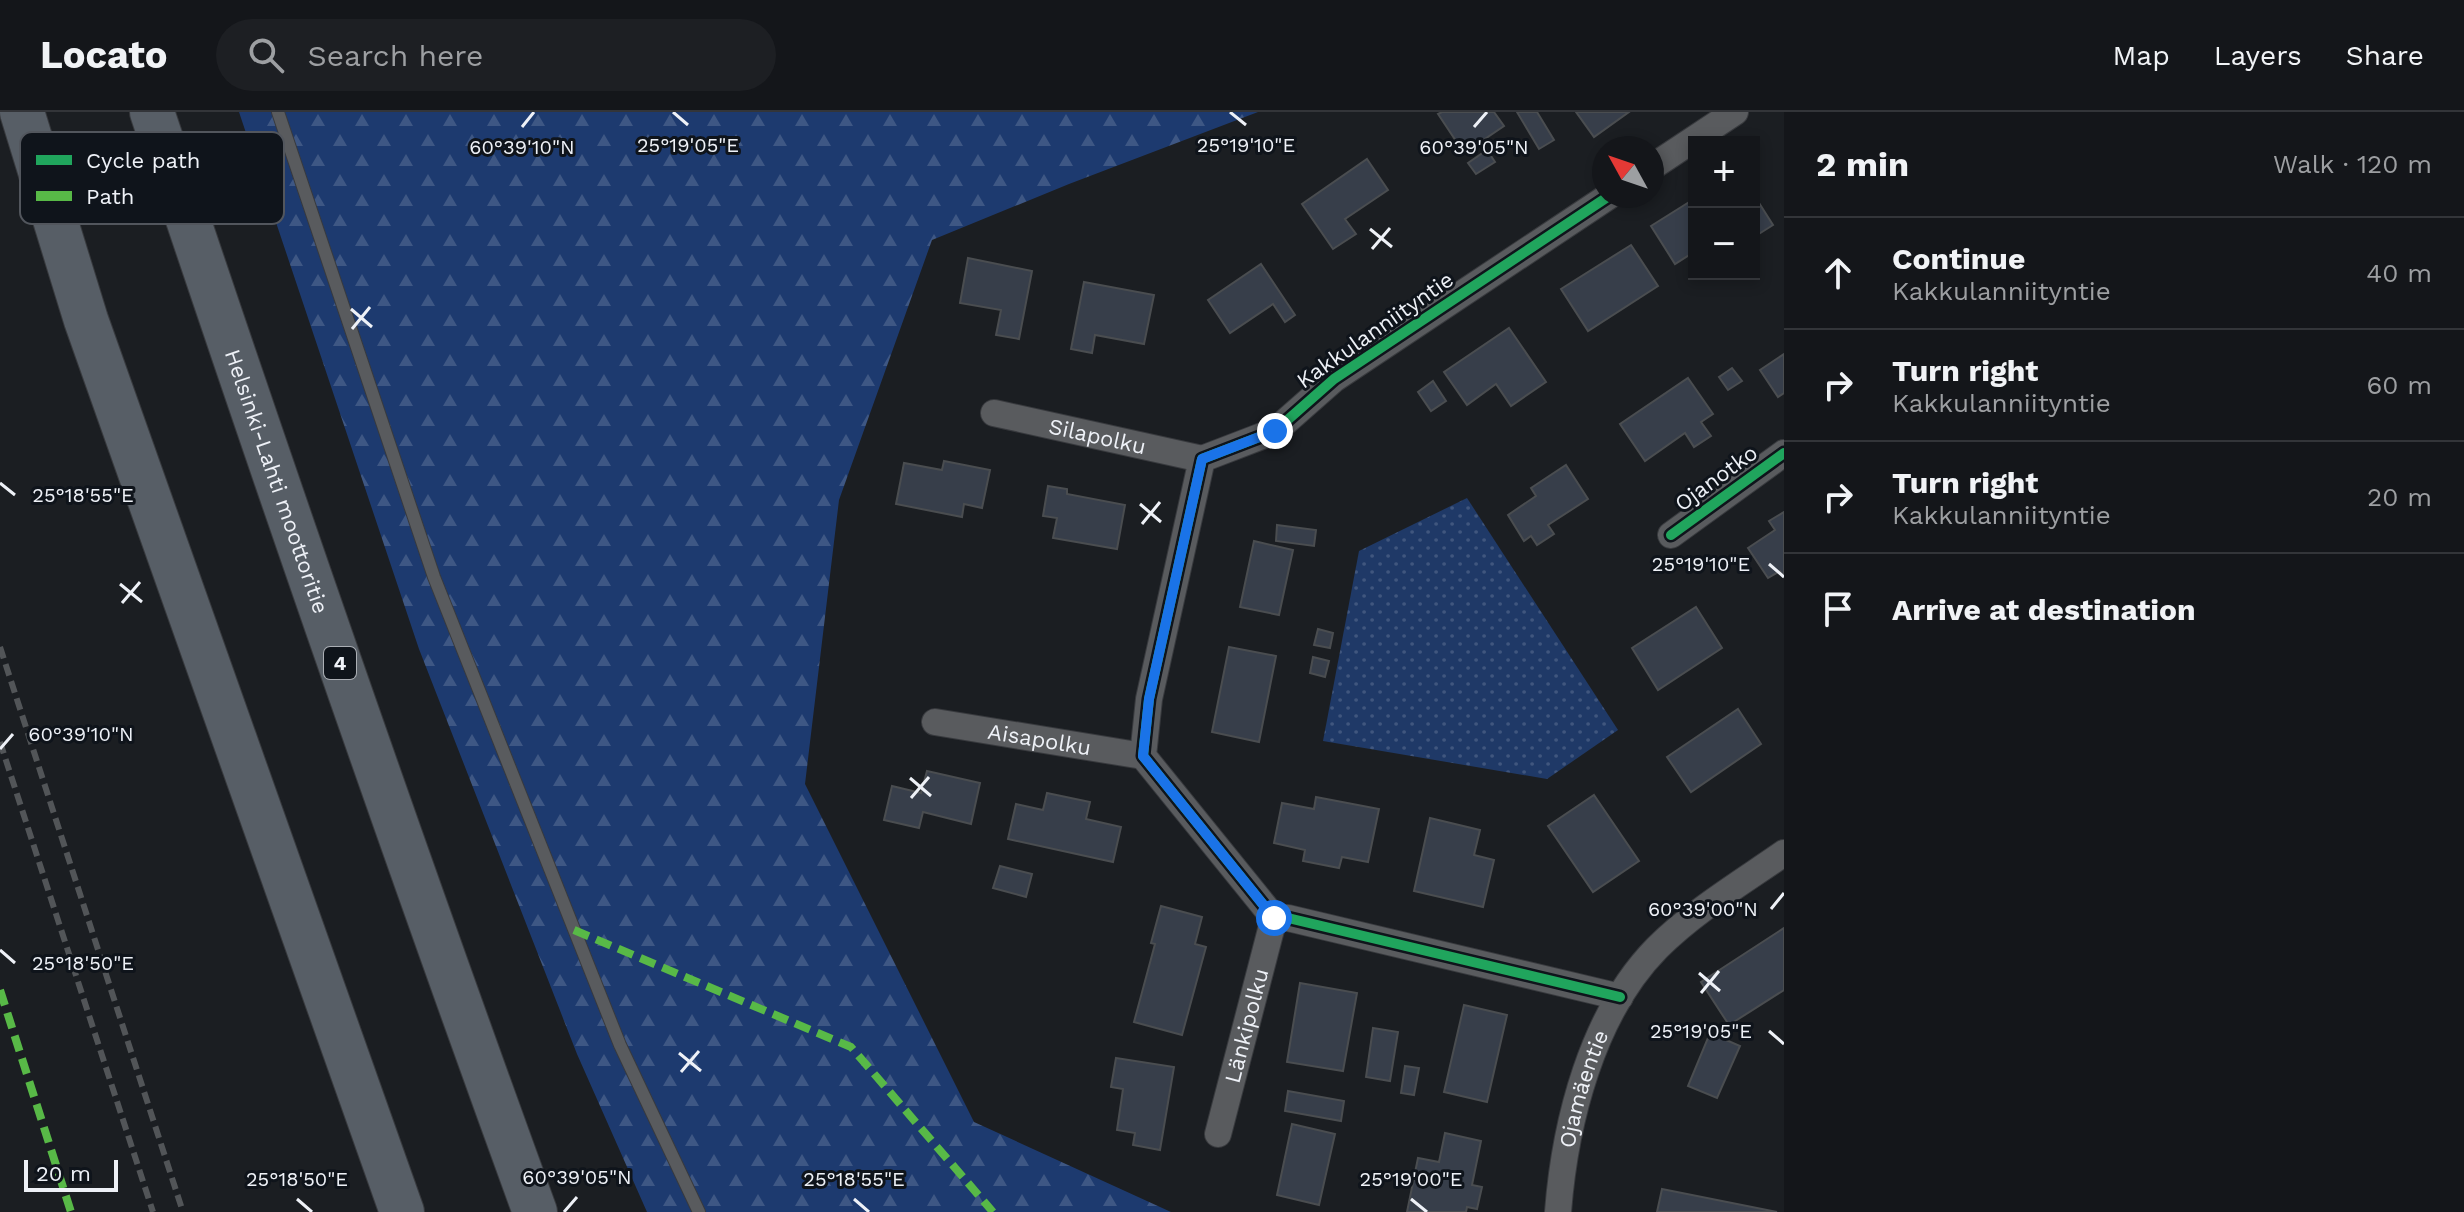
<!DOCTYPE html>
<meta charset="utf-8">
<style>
:root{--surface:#14161a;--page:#1d1f23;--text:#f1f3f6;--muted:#9d9fa2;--line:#333539}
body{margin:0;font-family:"Work Sans",sans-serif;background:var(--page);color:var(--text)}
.controls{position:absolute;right:24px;top:24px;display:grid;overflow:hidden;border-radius:0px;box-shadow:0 4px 12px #0003}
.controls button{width:72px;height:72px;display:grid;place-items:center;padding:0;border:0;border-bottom:2px solid var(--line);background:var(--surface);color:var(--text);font:40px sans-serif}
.compass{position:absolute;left:1592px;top:24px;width:72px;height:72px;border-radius:50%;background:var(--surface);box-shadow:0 4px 12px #0003;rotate:310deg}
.scale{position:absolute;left:24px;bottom:20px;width:94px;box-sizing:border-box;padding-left:8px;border:4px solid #eef1f7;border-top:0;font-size:22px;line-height:28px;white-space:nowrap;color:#eef1f7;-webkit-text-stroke:6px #0f141b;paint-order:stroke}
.stop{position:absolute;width:24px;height:24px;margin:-18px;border:6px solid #1a73e8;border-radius:50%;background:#fff}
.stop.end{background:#1a73e8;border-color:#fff;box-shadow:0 2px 8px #0008}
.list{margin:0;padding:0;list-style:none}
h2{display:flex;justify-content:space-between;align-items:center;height:104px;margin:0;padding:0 32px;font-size:34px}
h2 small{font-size:26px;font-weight:400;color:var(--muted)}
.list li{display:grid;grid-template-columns:52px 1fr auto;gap:24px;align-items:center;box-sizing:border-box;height:112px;padding:0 32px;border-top:2px solid var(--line)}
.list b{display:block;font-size:30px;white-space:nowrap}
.list p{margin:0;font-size:26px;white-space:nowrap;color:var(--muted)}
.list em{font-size:26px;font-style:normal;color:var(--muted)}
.icon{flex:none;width:44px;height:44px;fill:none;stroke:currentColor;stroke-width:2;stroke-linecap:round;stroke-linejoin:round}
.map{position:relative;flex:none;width:1784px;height:1100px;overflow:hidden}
header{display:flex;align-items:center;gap:48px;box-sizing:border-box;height:112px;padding:0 40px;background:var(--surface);border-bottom:2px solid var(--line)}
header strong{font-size:38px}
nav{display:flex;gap:44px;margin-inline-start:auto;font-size:28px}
.search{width:560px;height:72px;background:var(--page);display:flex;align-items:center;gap:20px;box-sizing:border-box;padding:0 28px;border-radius:44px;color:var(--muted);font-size:30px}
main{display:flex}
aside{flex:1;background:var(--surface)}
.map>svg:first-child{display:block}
</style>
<header>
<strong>Locato</strong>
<div class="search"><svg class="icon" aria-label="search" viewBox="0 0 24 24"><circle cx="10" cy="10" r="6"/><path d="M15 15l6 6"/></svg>Search here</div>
<nav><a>Map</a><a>Layers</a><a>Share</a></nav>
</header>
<main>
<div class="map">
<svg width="1784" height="1100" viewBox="0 0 1784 1100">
<defs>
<pattern id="grass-dots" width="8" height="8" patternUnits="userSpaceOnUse" patternTransform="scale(2)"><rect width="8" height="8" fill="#1f3967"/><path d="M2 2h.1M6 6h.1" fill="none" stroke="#40567e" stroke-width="1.8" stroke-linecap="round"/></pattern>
<pattern id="forest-firs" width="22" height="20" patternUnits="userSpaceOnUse" patternTransform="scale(2)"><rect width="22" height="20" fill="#1d3a6f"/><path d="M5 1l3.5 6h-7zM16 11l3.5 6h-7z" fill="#3e5784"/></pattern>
</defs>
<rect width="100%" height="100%" fill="#1b1e22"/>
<polygon fill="url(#grass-dots)" points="1467,386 1618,618 1547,667 1323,629 1359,439"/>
<polygon fill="url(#forest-firs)" points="239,0 1258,0 1069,72 932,128 839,388 805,672 974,1010 1171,1100 647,1100 577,942 419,537"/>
<g fill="#373e4a" stroke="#4a4d50" stroke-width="2">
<polygon points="1442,0 1494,0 1504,14 1464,41 1438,2"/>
<polygon points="1517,0 1537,0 1554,28 1539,37"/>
<polygon points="1576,0 1629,0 1594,25"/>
<polygon points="1487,38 1495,50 1476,62 1468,51"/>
<polygon points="1367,47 1388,78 1345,107 1356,122 1333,137 1302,92"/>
<polygon points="1754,83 1773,113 1754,125"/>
<polygon points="1694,87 1694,140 1675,152 1651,114"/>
<polygon points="1631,133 1658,174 1588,219 1561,177"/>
<polygon points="968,146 1032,159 1019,227 996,223 1001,198 960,191"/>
<polygon points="1261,152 1295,203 1285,210 1273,192 1230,221 1208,188"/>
<polygon points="1084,170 1154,183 1144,232 1095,223 1092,241 1071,237"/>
<polygon points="1509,216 1546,270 1511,294 1496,272 1467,293 1444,260"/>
<polygon points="1784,242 1784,281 1778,285 1760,258"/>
<polygon points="1732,256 1742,269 1728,278 1719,265"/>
<polygon points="1688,266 1713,302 1701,310 1711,324 1694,335 1685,321 1645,349 1620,312"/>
<polygon points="1433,269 1446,289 1431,299 1418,280"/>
<polygon points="944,349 990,358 982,396 964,392 962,405 896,392 904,351 942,358"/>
<polygon points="1566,353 1588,387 1548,413 1554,422 1537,433 1531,424 1524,429 1508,403 1536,384 1531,376"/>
<polygon points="1048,374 1067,377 1067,382 1125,393 1117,437 1053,426 1057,406 1043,404"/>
<polygon points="1784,400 1784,465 1780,459 1768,466 1748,436 1775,418 1769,409"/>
<polygon points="1277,413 1316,418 1314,434 1276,429"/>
<polygon points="1254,429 1293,438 1279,503 1240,495"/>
<polygon points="1696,495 1722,536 1658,578 1632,536"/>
<polygon points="1318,517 1333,521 1330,536 1314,533"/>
<polygon points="1229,535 1276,544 1259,630 1212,620"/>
<polygon points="1313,545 1329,549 1325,565 1310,561"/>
<polygon points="1738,597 1761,632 1691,680 1667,645"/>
<polygon points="927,659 980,671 971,712 923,700 919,716 884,708 892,674 921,681"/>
<polygon points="1047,681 1090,690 1086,707 1121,715 1113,750 1008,727 1016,692 1043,698"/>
<polygon points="1594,683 1639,749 1593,780 1548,714"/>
<polygon points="1316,685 1379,697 1368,750 1342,745 1339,756 1303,749 1305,738 1274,731 1282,691 1314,697"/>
<polygon points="1430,706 1480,718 1474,743 1494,748 1483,795 1414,779"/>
<polygon points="1000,754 1032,762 1026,785 993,776"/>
<polygon points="1161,794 1202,805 1195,832 1206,835 1182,923 1134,910 1155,832 1151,831"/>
<polygon points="1784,816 1784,878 1729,913 1701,870"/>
<polygon points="1300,871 1357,881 1343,959 1287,950"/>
<polygon points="1464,893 1507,903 1487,990 1444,980"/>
<polygon points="1373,916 1398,920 1390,969 1366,965"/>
<polygon points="1710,921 1740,934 1717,986 1688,974"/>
<polygon points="1116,946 1174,955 1160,1038 1133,1033 1135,1021 1117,1018 1123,977 1111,975"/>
<polygon points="1405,954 1419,956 1414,983 1401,981"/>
<polygon points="1288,979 1344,989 1341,1009 1285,999"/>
<polygon points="1292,1012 1335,1022 1319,1093 1277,1083"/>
<polygon points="1445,1021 1481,1029 1472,1073 1482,1075 1477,1097 1467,1095 1466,1100 1407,1100 1418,1046 1439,1050"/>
<polygon points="1662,1077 1777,1100 1657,1100"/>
</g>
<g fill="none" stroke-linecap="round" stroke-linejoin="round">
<defs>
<polyline id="service" points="278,0 434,465 620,933 699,1100"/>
<g id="minor">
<polyline points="1652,55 1735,0"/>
<polyline points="1609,84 1334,267 1275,319 1202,347 1149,587 1143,644 1274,806 1288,806 1620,885"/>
<path id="s1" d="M994,301L1202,347"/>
<polyline points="1671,423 1784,341"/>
<path id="s2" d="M935,610L1143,644"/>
<path id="s3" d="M1218,1022L1274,806"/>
<path id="s4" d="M1558,1100C1565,1010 1592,902 1657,836C1694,799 1741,771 1784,741"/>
</g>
<g id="motorway">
<polyline points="22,0 86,208 402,1100"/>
<path id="s5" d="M152,0C275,368 402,735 535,1100"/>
</g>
</defs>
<use href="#service" stroke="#383a3e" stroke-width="14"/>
<use href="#minor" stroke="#383a3e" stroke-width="28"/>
<use href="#motorway" stroke="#383a3e" stroke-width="46"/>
<use href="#service" stroke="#595b5e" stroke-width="12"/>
<use href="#minor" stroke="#595b5e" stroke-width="26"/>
<use href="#motorway" stroke="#575e66" stroke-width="44"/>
<g stroke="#525558" stroke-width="6" stroke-dasharray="12 6" stroke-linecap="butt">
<polyline points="0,535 183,1100"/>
<polyline points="0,630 153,1100"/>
</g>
<g stroke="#58b947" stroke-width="8" stroke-dasharray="16 8" stroke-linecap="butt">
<polyline points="574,818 851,935 993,1100"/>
<polyline points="0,878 71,1100"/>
</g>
<defs>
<g id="cycleway">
<polyline points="1609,84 1334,267 1275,319 1202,347 1149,587 1143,644 1274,806 1288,806 1620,885"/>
<polyline points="1671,423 1784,341"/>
</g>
</defs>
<use href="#cycleway" stroke="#0f141b" stroke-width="15"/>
<use href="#cycleway" stroke="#20a55d" stroke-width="10"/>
</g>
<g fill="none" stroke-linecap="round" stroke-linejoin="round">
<polyline stroke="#1a73e8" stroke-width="10" points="1274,806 1143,644 1149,587 1202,347 1275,319"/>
</g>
<path fill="none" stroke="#eef1f7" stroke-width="3" d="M673,0L688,13M1230,0L1246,13M522,15L534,0M1474,15L1487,0M1370,117L1392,135M1372,137L1390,116M351,197L372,215M352,217L370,195M0,371L15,383M1140,392L1161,410M1142,412L1160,390M1769,452L1784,465M120,472L142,490M122,491L140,470M0,637L13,622M910,666L931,684M911,686L929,665M1771,797L1784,781M0,838L15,851M1699,861L1720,879M1701,881L1719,859M1769,919L1784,932M679,941L701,959M681,960L699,939M297,1087L312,1100M854,1087L869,1100M1411,1087L1427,1100M564,1100L577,1085"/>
<g text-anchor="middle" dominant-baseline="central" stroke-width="6" stroke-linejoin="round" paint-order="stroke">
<rect fill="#0f141b" stroke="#abafb5" stroke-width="2" x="324" y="535" width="32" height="32" rx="6"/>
<g font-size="20" font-weight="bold" fill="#eef1f7">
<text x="340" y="551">4</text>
</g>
<g font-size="22" fill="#eef1f7" stroke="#0f141b">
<text transform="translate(1375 218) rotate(-35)">Kakkulanniityntie</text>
<text stroke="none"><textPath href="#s1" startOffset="106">Silapolku</textPath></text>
<text transform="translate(1716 366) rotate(-36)">Ojanotko</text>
<text stroke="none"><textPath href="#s5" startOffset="390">Helsinki-Lahti moottoritie</textPath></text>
<text stroke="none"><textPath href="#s2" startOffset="106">Aisapolku</textPath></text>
<text stroke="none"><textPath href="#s3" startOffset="112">Länkipolku</textPath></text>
<text stroke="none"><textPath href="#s4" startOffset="126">Ojamäentie</textPath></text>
</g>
</g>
<rect x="20" y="20" width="264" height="92" rx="12" fill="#0f141b" stroke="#52565d" stroke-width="2"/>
<rect x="36" y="43" width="36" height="10" fill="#20a55d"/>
<rect x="36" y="79" width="36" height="10" fill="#58b947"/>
<g font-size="22" fill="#eef1f7">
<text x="86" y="56">Cycle path</text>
<text x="86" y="92">Path</text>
</g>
<g font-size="20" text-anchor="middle" fill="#eef1f7" stroke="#0f141b" stroke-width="6" stroke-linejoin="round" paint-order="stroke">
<text x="688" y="40">25°19'05"E</text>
<text x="1246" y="40">25°19'10"E</text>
<text x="522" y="42">60°39'10"N</text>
<text x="1474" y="42">60°39'05"N</text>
<text x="83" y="390">25°18'55"E</text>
<text x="1701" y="459">25°19'10"E</text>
<text x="81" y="629">60°39'10"N</text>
<text x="1703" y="804">60°39'00"N</text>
<text x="83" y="858">25°18'50"E</text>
<text x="1701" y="926">25°19'05"E</text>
<text x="577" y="1072">60°39'05"N</text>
<text x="297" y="1074">25°18'50"E</text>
<text x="854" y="1074">25°18'55"E</text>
<text x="1411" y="1074">25°19'00"E</text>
</g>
</svg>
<div class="controls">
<button>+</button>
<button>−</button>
</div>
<svg class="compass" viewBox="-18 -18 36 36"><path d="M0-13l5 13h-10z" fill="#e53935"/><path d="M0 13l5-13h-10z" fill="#9d9fa2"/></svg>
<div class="scale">20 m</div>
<div class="stop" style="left:1274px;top:806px"></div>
<div class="stop end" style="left:1275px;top:319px"></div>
</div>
<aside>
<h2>2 min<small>Walk · 120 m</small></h2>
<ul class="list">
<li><svg class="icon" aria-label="ahead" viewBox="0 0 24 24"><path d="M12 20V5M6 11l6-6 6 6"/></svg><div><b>Continue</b><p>Kakkulanniityntie</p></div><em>40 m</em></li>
<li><svg class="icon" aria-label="right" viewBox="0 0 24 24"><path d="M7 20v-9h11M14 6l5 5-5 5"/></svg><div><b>Turn right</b><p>Kakkulanniityntie</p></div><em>60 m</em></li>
<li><svg class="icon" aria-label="right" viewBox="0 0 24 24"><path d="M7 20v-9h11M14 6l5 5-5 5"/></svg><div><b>Turn right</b><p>Kakkulanniityntie</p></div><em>20 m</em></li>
<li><svg class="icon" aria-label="arrive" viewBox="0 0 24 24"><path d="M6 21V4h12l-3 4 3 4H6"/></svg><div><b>Arrive at destination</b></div></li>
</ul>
</aside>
</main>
